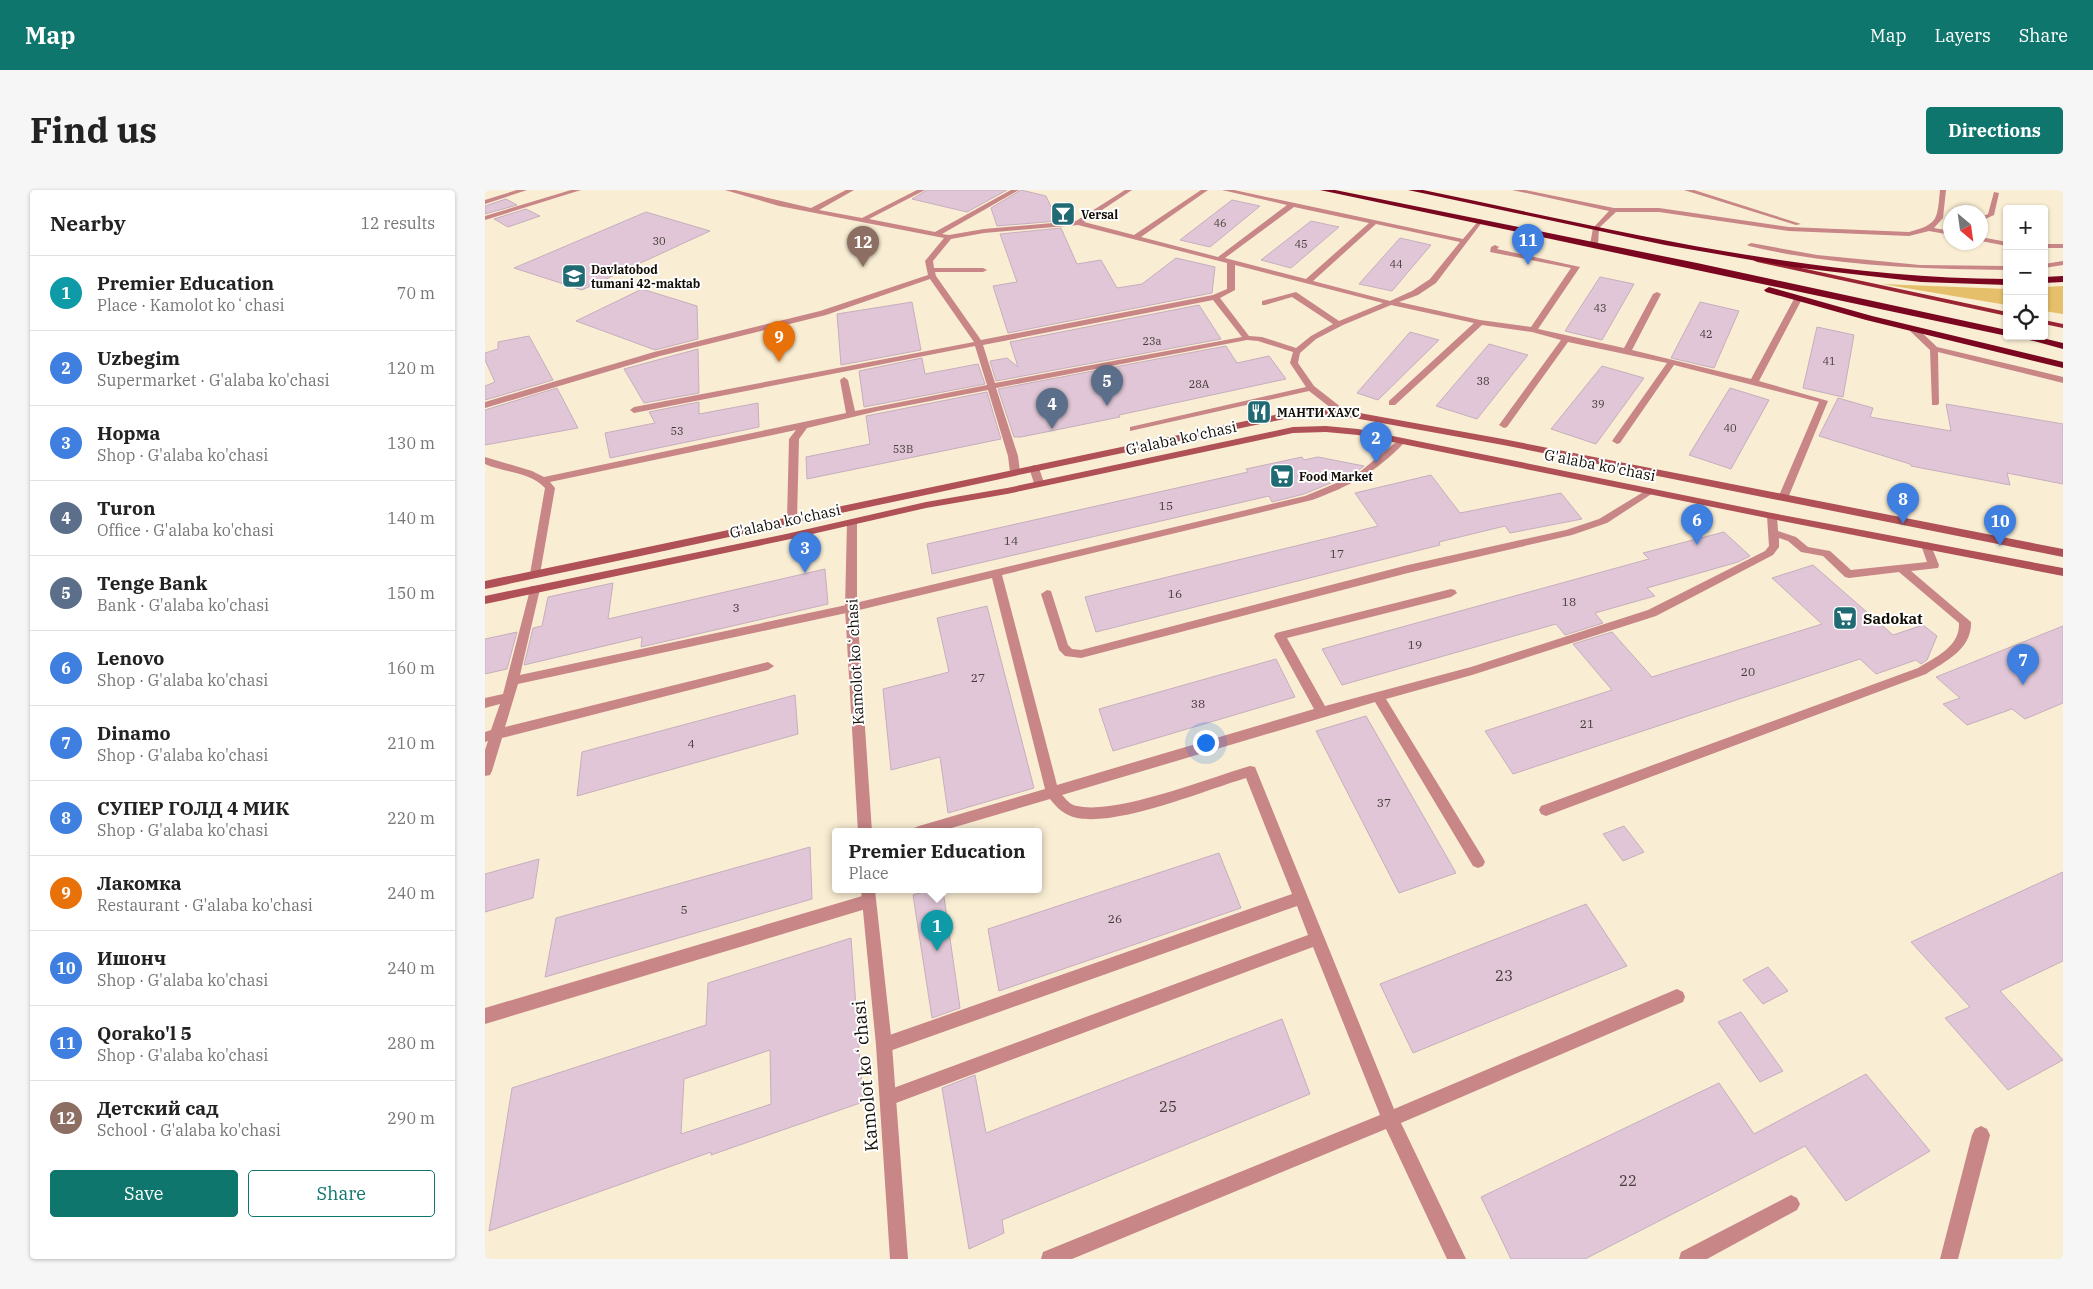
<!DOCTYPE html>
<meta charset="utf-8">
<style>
:root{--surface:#fff;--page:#f6f6f6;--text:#222;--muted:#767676;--line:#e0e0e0;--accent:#0f766e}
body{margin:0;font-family:"IBM Plex Serif",serif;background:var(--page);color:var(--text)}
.controls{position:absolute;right:15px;top:15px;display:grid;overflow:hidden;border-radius:5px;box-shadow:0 1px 4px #0004}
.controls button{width:45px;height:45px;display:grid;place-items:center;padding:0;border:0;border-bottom:1px solid var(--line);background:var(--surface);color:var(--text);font:25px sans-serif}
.compass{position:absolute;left:1458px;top:15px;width:45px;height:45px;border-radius:50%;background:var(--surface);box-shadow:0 1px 4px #0004;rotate:151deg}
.you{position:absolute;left:720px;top:552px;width:18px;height:18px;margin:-12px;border:4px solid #fff;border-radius:50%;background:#1a73e8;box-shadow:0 0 0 8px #1a73e833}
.badge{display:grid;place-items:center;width:32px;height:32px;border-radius:50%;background:var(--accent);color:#fff;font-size:16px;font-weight:700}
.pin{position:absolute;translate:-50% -41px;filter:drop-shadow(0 1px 2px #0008)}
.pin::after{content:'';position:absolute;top:26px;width:18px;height:15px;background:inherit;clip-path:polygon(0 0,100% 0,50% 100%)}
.popup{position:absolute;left:347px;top:638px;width:210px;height:65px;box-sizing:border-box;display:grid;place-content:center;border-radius:5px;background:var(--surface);filter:drop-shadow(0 1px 4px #0005);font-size:16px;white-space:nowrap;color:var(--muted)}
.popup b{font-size:19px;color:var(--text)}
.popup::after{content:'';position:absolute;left:50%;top:100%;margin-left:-10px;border:10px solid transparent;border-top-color:var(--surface)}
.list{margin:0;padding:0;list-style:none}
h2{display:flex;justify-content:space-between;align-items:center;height:65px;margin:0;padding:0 20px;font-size:21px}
h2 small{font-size:16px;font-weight:400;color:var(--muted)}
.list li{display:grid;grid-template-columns:32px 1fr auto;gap:15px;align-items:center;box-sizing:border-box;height:75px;padding:0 20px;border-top:1px solid var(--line)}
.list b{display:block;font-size:19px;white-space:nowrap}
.list p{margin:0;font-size:16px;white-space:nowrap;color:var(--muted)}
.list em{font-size:16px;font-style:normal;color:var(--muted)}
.actions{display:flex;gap:10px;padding:15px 20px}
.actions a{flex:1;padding:11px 0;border:1px solid var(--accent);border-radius:5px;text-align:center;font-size:18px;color:var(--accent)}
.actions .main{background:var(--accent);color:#fff}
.icon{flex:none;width:28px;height:28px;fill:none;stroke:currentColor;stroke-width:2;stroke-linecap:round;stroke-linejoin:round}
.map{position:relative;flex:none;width:1578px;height:1069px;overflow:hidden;border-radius:5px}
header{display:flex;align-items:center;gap:30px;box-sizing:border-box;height:70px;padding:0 25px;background:var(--accent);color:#fff}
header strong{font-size:24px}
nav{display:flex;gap:28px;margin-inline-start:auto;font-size:18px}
.intro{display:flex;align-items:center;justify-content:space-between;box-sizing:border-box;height:120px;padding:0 30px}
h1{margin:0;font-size:35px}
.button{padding:12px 22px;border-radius:5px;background:var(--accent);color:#fff;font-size:18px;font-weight:700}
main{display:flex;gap:30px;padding:0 30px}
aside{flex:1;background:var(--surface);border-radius:5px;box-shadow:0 1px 4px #0004}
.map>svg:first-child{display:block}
</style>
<header>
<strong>Map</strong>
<nav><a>Map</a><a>Layers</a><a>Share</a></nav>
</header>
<div class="intro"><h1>Find us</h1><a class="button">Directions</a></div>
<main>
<aside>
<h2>Nearby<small>12 results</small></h2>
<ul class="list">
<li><span class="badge" style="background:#0f9aa8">1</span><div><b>Premier Education</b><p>Place · Kamolot koʻchasi</p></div><em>70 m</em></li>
<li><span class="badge" style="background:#3f7fe0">2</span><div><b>Uzbegim</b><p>Supermarket · G'alaba ko'chasi</p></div><em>120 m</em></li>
<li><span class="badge" style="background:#3f7fe0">3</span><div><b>Норма</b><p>Shop · G'alaba ko'chasi</p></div><em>130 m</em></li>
<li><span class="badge" style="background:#5c6f8a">4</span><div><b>Turon</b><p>Office · G'alaba ko'chasi</p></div><em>140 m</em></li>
<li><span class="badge" style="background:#5c6f8a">5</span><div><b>Tenge Bank</b><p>Bank · G'alaba ko'chasi</p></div><em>150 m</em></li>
<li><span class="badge" style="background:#3f7fe0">6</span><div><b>Lenovo</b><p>Shop · G'alaba ko'chasi</p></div><em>160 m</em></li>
<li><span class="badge" style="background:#3f7fe0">7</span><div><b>Dinamo</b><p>Shop · G'alaba ko'chasi</p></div><em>210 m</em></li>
<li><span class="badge" style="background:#3f7fe0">8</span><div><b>СУПЕР ГОЛД 4 МИК</b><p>Shop · G'alaba ko'chasi</p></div><em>220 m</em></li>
<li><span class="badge" style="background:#e8710a">9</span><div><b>Лакомка</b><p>Restaurant · G'alaba ko'chasi</p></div><em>240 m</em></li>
<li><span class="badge" style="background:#3f7fe0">10</span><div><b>Ишонч</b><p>Shop · G'alaba ko'chasi</p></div><em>240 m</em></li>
<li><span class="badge" style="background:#3f7fe0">11</span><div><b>Qorako'l 5</b><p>Shop · G'alaba ko'chasi</p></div><em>280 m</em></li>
<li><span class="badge" style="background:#8d6e63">12</span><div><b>Детский сад</b><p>School · G'alaba ko'chasi</p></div><em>290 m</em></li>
</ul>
<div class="actions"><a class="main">Save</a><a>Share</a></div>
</aside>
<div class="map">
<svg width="1578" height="1069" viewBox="0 0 1578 1069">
<rect width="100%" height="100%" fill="#f9edd3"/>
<g fill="#e5bf6a">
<polygon points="1397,94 1522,99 1522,115"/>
<polygon points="1578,96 1578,124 1559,121 1559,97"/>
</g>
<g fill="#e0c6d6" stroke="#c7aebe" fill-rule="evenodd">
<polygon points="442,0 522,0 482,22 427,9"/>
<polygon points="536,0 561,6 573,31 512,36 506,18"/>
<polygon points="21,9 32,15 0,24 0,16"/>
<polygon points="747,10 775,16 725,57 695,50"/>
<polygon points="41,19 55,26 23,37 9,29"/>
<polygon points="161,22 225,41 97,100 29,78"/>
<polygon points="826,31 854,37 806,78 776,70"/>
<polygon points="576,38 592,74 616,70 632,98 657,94 691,68 730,77 727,103 523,143 508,96 532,92 515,44"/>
<polygon points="915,48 946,55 907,101 874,94"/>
<polygon points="1115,87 1149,94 1117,150 1080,141"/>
<polygon points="157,99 212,116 213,149 170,160 91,131"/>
<polygon points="427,112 436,160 356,175 352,124"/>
<polygon points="1215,112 1254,121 1229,178 1186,168"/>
<polygon points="714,115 736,149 511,191 505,171 522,168 533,177 525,152"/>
<polygon points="1332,137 1369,145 1358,207 1318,198"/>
<polygon points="925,142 954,150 893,210 872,203"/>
<polygon points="44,146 68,190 0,210 0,196 10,192 0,170 0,163 13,159 13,152"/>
<polygon points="1004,154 1043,165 992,229 951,216"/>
<polygon points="741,156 752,173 784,166 801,189 634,225 635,227 536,247 529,247 513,199"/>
<polygon points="213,159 214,203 159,213 139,179"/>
<polygon points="437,168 440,184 493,174 500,194 379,217 374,181"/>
<polygon points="1117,176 1159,188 1111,254 1066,239"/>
<polygon points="72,198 93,238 0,255 0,220"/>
<polygon points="1245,198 1284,210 1246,279 1204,265"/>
<polygon points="502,202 516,249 322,289 321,267 385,254 381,226"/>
<polygon points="1353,208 1388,218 1385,227 1466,241 1461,214 1578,234 1578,294 1522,283 1525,295 1426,276 1425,274 1334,246"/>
<polygon points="214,212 214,224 273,213 274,237 125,268 120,243 170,233 164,222"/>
<polygon points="817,267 819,270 833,267 879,276 870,283 819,304 787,312 784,306 447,384 442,354 763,282 761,279"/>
<polygon points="946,285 975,323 1076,303 1097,329 1025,343 1020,336 954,352 955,355 611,442 600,407 893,336 870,303"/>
<polygon points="1239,342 1265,366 1253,372 1162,398 1170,406 1110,423 1118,433 1080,445 1071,434 857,495 837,459 1164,369 1158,363"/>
<polygon points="1328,375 1408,445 1438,435 1452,446 1442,470 1436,474 1431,470 1391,484 1375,469 1028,584 1000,541 1127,500 1088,454 1127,442 1167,487 1337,434 1287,388"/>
<polygon points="340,379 343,414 156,457 157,447 39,475 48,438 57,436 63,407 128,393 123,429"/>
<polygon points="502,416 549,598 463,623 455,567 406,580 398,499 464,482 452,428"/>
<polygon points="1578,436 1578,513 1540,529 1527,519 1482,535 1458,514 1475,508 1451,487"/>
<polygon points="32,442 22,479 0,484 0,449"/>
<polygon points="791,469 810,507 628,561 614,519"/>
<polygon points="310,505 313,544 92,606 97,562"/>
<polygon points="881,526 971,683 914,703 831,541"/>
<polygon points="1139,636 1159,662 1138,671 1118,644"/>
<polygon points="325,657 327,709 60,787 71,728"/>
<polygon points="734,663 756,718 514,801 503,739"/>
<polygon points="54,669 48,708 0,722 0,684"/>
<polygon points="1578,682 1578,771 1515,801 1578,870 1523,900 1460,828 1485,817 1426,752"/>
<polygon points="444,700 458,700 475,818 447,828 428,705"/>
<polygon points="1101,714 1142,776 928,863 895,794"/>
<path d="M366,748L378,912L226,965V962L4,1041L27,898L221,835L223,793ZM285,860L286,914L196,944L199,889Z"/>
<polygon points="1283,777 1303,801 1278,814 1258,790"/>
<polygon points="1256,822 1298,881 1275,892 1233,832"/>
<polygon points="797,829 825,904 517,1030 519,1043 484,1059 457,898 490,885 501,943"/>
<polygon points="1381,884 1445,961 1361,1011 1320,956 1100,1069 1026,1069 996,1007 1234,893 1269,944"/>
</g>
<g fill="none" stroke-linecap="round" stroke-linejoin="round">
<g fill="#c88687" fill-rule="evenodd">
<polygon points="32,0 42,0 0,14 0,10"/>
<polygon points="86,0 96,0 0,30 0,26"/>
<path d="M240,0H250L326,18L361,0H369L334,20L377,28L432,0H440L384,29L450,42L526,0H534L457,44L464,45L499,39L591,31L640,0H647L599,32L649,45L716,0H723L656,47L733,67L802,15L737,0H749L978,49L995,29L998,31L951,93L933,105L914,112L995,130L1046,137L1086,78L1005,62L1006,57L1010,55L1014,57L1012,59L1095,77L1053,139L1139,158L1168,104L1172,102L1176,104L1147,160L1266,189L1309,109L1313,107L1317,109L1274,191L1343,211L1303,308L1298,311L1293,308L1334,212L1189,175L1135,253L1132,254L1127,251L1182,173L1083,152L1022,237L1019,238L1014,235L1076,150L1047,142L997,135L910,215H904V211L989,133L906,115L858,135L831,149L815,163L813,173L829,196L861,221V225H855L824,201L645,241V237L821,197L805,173L808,162L773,151L762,150L511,198L533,266L535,282L530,285L525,282L523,266L503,200L393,221L322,238L314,249L312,330L307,333L302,330L304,249L311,240L65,292L70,298L55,384L50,388L46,387L45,384L60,298C44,281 20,283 0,274V267L47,281L59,287L361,223L355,190L359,187L363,190L370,221L502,195L490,156L149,223L145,220L149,217L489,152L445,89L341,125L175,166L0,218V212L169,162L335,121L443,85L440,71L459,48L294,16ZM809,17L884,33L821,89L740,68ZM891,34L975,52L945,89L927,101L905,111L828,91ZM593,35L742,73V99L728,105L496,150L451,86L450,82H498L502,80L498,78H449L448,71L466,49L499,43ZM750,75L898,113L854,131L811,102L777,111V115H780L807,107L848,134L826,146L811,158L777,147L764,146L735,108L750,100ZM728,110L757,147L510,193L498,155Z"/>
<path d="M1027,0H1040L1129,18H1174L1304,37L1424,42C1454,34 1452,29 1455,0H1461L1458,28L1449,38L1466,41V45L1444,41L1424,46L1304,41L1174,22H1131L1114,38L1113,55L1109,57L1105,55L1108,38L1124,21Z"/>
<polygon points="1199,0 1209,0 1316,34 1311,35"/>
<polygon points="1509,2 1514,3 1509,25 1496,31 1496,27 1503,24"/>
<polygon points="1496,47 1522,52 1522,56 1496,51"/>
<rect x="1559" y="54" width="19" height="4"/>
<polygon points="1425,137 1431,137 1452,157 1578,187 1578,193 1453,162 1454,213 1453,215 1447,215 1445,160 1425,141"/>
<path d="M916,248L921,251L919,253C890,283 865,296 827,310L517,385L572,595L829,519L789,446L791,443L966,399L970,400L972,403L966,407L802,448L840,516L986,477L1163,420L1280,361L1284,356L1282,326L1287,323L1292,326L1293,341L1311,347L1323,357L1345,361L1366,380L1442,372L1436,355L1441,352L1445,353L1454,375L1453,378L1426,381L1486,432C1487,459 1461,471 1441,484L1061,626L1056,624L1054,620L1056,616L1433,478C1450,467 1475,457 1474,433L1414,382L1364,388L1360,387L1338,366L1316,362L1303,351L1294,348V357L1288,365L1171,426L987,485L901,509L998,668L1000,672L998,676L993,678L988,676L890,512L577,605C582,610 585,615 592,616C631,625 724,588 765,576L770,577L909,919L1192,799L1198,802L1200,807L1198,812L916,933L981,1069H962L901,939L587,1069H556L558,1062L895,925L828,757L403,916L397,914L395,908L397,902L403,900L823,745L812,716L399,863L393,861L391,855L393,849L399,847L807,704L761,588C718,601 634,636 592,628C579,625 572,618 565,609L453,642H427L429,638L434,636L560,599L507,388L366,422L33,494L20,537L283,472L289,476L283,480L17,548L7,581L5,585L0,586V560L3,551L0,552V542L6,540L15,514L0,518V508L18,504L46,396H54L55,399L35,485L366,414L820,306L871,285Z"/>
<polygon points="549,275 554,278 559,293 557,295 554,296 549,293 544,278"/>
<polygon points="1165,298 1170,301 1168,303 1122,333 1087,345 923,383 596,468 580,466 574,460 556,404 562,400 566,401 583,455 587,459 596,460 923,375 1081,340 1114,329"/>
<polygon points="384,704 389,706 391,711 389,716 384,718 0,834 0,818"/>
<polygon points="1496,936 1502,939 1505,945 1473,1069 1455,1069 1487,945 1490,939"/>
<polygon points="1306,1005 1312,1008 1315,1014 1312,1020 1222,1069 1194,1069 1196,1062"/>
</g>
<g fill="#c88687" fill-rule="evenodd">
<path d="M1266,53L1332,65L1435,75L1522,76V80C1435,79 1348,76 1264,56L1262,55Z"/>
<polygon points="1578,71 1578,75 1559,78 1559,74"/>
<polygon points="367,329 372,332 372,418 387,642 373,642 360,418 362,332"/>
<polygon points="376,700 390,700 407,855 423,1069 405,1069 391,855"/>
</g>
<g fill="#af5157" fill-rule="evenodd">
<path d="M829,219L858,220L1018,249L1578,359V367L1018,255L858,226L829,225L804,228C536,284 268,342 0,399V391C268,335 536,278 804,222Z"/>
<polygon points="841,236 873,239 1287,323 1578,378 1578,386 1287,329 873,245 841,242 808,243 522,304 441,318 301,350 0,414 0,406 301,344 441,312 522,298 808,237"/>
</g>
<g fill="#9a2434" fill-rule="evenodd">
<polygon points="1269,68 1522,122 1522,126 1272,72 1268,70"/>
<polygon points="1559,130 1578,134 1578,138 1559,134"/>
</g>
<g fill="#7a0620" fill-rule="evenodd">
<polygon points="835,0 850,0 1212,73 1522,140 1522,146"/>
<path d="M923,0H938C1130,40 1324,88 1522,89V95L1436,92L1307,77L1180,55Z"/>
<polygon points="1578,86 1578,92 1559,93 1559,87"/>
<polygon points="1284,97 1387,126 1578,172 1578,178 1381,130 1281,102 1279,100"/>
<polygon points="1530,146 1549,146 1578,153 1578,159"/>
</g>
</g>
<defs>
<symbol id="bar-square" viewBox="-11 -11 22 22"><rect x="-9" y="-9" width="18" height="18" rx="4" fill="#206b73" stroke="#fff"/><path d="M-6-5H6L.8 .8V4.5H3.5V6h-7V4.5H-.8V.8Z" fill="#fff"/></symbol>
<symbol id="school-square" viewBox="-11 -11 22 22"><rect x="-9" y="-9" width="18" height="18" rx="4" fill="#206b73" stroke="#fff"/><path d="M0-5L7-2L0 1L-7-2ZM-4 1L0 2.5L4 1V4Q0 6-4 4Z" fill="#fff"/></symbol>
<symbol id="restaurant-square" viewBox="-11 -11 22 22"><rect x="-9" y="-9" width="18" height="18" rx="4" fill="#206b73" stroke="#fff"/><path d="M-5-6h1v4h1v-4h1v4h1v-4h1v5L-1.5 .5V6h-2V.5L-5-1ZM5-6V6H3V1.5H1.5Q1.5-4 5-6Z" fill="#fff"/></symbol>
<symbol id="supermarket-square" viewBox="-11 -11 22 22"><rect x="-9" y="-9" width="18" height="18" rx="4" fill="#206b73" stroke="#fff"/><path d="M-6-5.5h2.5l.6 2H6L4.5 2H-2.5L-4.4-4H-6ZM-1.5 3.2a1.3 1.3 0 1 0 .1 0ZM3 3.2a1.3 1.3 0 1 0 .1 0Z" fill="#fff"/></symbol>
</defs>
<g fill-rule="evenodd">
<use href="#bar-square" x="564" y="10" width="28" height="28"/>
<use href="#school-square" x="75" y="72" width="28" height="28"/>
<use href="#restaurant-square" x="760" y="208" width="28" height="28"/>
<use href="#supermarket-square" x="783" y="272" width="28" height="28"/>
<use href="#supermarket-square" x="1346" y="414" width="28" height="28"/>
</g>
<g text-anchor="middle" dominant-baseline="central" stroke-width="4" stroke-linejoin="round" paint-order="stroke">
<g font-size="11" fill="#463c3a">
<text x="735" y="33">46</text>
<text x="174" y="51">30</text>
<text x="816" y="54">45</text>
<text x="911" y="74">44</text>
<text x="1115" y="118">43</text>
<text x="1221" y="144">42</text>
<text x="667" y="151">23а</text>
<text x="1344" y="171">41</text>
<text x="998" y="191">38</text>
<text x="714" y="194">28A</text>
<text x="1113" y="214">39</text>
<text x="1245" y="238">40</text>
<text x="192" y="241">53</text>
<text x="418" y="259">53B</text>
</g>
<g font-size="12" font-weight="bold" fill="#120e06" stroke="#fff" text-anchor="start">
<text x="596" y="24">Versal</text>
<text x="106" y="79">Davlatobod<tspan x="106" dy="14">tumani 42-maktab</tspan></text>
<text x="792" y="222">МАНТИ ХАУС</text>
<text x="814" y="286">Food Market</text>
</g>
<g font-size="12" fill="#463c3a">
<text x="681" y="315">15</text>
<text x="526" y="350">14</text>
<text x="852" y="363">17</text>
<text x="690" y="403">16</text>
<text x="1084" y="411">18</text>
<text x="251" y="417">3</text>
<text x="930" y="454">19</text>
<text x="1263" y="481">20</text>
<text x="493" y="487">27</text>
<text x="713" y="513">38</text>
<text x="1102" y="533">21</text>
<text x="206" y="553">4</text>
<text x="899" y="612">37</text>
<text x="199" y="719">5</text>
<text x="630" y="728">26</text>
</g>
<g font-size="15" fill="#120e06" stroke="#fff">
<text transform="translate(696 248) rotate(-12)">G'alaba ko'chasi</text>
<text transform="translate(1115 275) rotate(11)">G'alaba ko'chasi</text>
<text transform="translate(300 331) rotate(-12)">G'alaba ko'chasi</text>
<text transform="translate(370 472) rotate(-93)">Kamolot koʻchasi</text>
</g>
<g font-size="15" font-weight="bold" fill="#120e06" stroke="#fff" text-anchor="start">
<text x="1378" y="428">Sadokat</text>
</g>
<g font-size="15" fill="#463c3a">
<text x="1019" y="785">23</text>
<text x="683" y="916">25</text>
<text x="1143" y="990">22</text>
</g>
<g font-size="18" fill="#120e06" stroke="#fff">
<text transform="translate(380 886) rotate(-95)">Kamolot koʻchasi</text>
</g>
</g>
</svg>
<div class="controls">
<button>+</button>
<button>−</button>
<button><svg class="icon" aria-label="locate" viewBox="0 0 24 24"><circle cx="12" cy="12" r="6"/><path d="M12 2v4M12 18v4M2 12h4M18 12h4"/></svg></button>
</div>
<svg class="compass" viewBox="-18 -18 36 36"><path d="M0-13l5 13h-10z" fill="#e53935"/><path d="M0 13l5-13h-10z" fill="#767676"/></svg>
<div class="you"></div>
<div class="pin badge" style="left:452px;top:761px;background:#0f9aa8">1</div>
<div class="popup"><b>Premier Education</b>Place</div>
<div class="pin badge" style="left:891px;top:273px;background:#3f7fe0">2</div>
<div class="pin badge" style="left:320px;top:383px;background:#3f7fe0">3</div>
<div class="pin badge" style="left:567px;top:239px;background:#5c6f8a">4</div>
<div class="pin badge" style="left:622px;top:216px;background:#5c6f8a">5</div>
<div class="pin badge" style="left:1212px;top:355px;background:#3f7fe0">6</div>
<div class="pin badge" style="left:1538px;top:495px;background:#3f7fe0">7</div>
<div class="pin badge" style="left:1418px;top:334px;background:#3f7fe0">8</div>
<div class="pin badge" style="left:294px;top:172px;background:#e8710a">9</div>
<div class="pin badge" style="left:1515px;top:356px;background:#3f7fe0">10</div>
<div class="pin badge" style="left:1043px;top:75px;background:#3f7fe0">11</div>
<div class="pin badge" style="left:378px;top:77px;background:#8d6e63">12</div>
</div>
</main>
